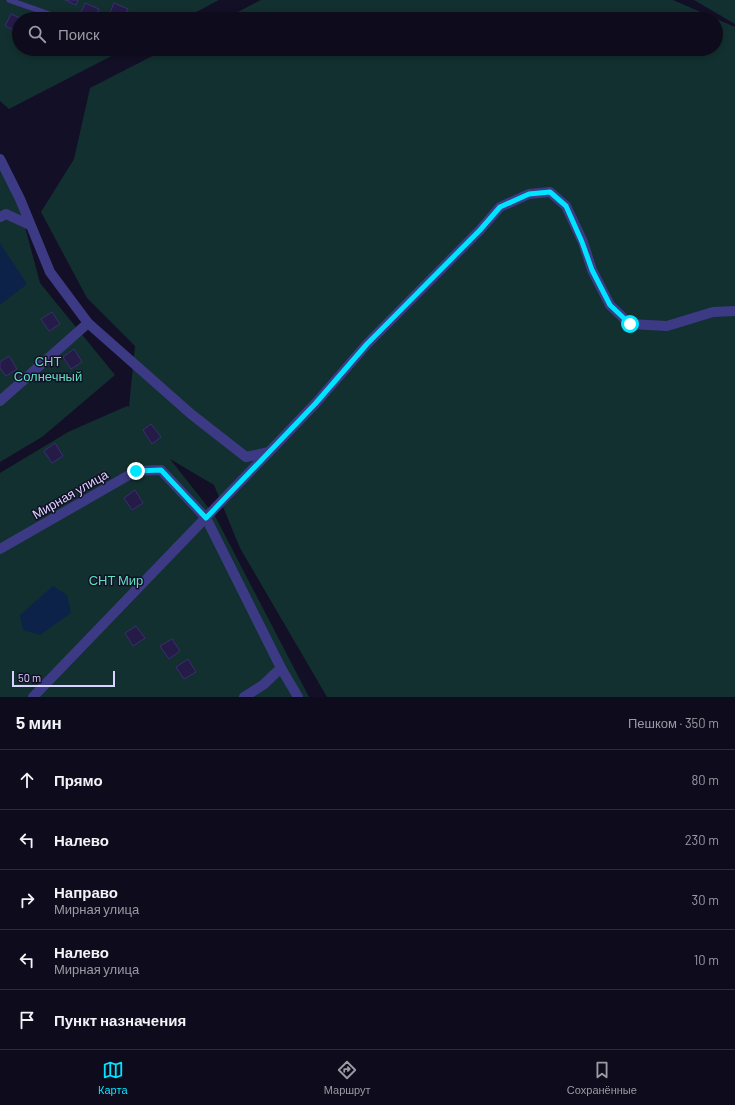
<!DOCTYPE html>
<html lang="ru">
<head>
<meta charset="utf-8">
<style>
  :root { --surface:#0e0b1c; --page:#1c1929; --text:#f1f3f6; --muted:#9b9ba3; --line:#2e2b3b; --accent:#00e5ff }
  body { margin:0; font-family:Barlow,sans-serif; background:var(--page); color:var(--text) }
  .scale { position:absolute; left:12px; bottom:10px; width:103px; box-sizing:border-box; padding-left:4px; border:2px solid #d9d4ff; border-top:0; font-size:11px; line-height:14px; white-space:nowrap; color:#d9d4ff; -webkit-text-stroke:3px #130f26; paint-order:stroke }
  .stop { position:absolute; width:12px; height:12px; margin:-9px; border:3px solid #00e5ff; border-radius:50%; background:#fff }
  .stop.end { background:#00e5ff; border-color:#fff; box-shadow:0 1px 4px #0008 }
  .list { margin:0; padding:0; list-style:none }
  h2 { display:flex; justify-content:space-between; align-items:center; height:52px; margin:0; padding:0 16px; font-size:17px }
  h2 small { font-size:13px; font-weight:400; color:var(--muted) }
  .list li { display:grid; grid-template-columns:26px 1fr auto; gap:12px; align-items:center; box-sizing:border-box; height:60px; padding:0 16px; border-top:1px solid var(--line) }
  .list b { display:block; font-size:15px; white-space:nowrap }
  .list p { margin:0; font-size:13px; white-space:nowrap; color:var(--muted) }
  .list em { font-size:13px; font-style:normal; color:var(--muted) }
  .icon { flex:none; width:22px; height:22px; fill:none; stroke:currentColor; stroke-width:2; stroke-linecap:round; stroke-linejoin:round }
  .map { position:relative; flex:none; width:735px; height:697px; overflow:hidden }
  .search { position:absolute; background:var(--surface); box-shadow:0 2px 6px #0003; left:12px; right:12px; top:12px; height:44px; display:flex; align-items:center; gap:10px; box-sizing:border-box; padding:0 14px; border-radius:22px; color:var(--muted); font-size:15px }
  .sheet { height:352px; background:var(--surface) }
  nav { display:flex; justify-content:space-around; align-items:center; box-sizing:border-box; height:56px; border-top:1px solid var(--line); background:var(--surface); font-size:11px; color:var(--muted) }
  nav a { display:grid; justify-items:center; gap:2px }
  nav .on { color:var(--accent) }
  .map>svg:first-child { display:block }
</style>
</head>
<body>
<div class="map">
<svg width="735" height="697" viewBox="0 0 735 697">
  <rect width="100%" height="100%" fill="#130f26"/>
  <g fill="#12302f">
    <polygon points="0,0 219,0 183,19 19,19 19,49 125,49 9,109 0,101"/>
    <polygon points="261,0 673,0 735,27 735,697 327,697 240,548 214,485 170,459 215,516 309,697 0,697 0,473 68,432 127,406 129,407 135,346 87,298 41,212 74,159 90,88 166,49 716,49 716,19 224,19"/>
    <polygon points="694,0 735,0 735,24"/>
    <polygon points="0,169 16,193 40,283 115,375 42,437 0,462"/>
  </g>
  <g fill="#0c2248">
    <polygon points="0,243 27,284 0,305"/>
    <polygon points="53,586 67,595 71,613 40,635 23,630 20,615"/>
  </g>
  <g fill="#241b47" stroke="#3b2d73">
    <polygon points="65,0 78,0 76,5"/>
    <polygon points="85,3 99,9 94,19 88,19 80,15"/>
    <polygon points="114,3 128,9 123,19 118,19 109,15"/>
    <polygon points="11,14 22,19 19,19 19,32 5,26"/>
    <polygon points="59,49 76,49 73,55"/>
    <polygon points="52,312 60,324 49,331 41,319"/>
    <polygon points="74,349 82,362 71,369 63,357"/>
    <polygon points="9,356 17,369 6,376 0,368 0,362"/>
    <polygon points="151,424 161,437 152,444 143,430"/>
    <polygon points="55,443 63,456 52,463 44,451"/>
    <polygon points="135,490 143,503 132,510 124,498"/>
    <polygon points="136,626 145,638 133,646 125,633"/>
    <polygon points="172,639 180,651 169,659 160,646"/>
    <polygon points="188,659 196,672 184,679 176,667"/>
  </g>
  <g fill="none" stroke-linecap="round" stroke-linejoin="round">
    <polyline stroke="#3d3a85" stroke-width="5.5" points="9,0 63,19"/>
    <g stroke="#3d3a85" stroke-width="10">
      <polyline points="0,159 20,199 50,272 88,323 191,414 246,457 269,452 315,404 367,344 480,230 500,207 529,194 550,192 566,206 583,242 592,270 610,305 630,324 667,326 713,312 735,311"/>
      <polyline points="0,217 6,214 30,225"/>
      <polyline points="0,401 88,323"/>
      <polyline points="0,549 136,471 161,470 206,518 281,668 298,697"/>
      <polyline points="33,697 269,452"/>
      <polyline points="244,697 263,685 281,668"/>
    </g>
  </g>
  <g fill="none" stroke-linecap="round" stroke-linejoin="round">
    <polyline stroke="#00e5ff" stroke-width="5" points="136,471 161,470 206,518 315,404 367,344 480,230 500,207 529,194 550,192 566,206 582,242 592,270 610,305 630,324"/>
  </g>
  <g text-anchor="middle" stroke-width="3" stroke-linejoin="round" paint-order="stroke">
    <g font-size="13" fill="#5fe0c0" stroke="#130f26">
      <text x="48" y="366">СНТ<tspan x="48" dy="15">Солнечный</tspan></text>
      <text x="116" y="585">СНТ Мир</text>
    </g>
    <g font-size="13" fill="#d9d4ff" stroke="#130f26">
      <text transform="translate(70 494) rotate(-30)" y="5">Мирная улица</text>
    </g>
  </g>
</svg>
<div class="scale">50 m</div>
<div class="stop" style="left:630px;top:324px"></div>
<div class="stop end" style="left:136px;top:471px"></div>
<div class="search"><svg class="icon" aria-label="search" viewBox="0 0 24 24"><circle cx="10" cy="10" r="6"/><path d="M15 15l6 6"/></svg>Поиск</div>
</div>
<section class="sheet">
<h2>5 мин<small>Пешком · 350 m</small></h2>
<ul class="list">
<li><svg class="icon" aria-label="ahead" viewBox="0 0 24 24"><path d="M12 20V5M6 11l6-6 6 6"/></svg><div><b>Прямо</b></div><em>80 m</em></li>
<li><svg class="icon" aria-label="left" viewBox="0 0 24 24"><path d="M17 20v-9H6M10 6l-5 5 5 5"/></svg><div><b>Налево</b></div><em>230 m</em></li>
<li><svg class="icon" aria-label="right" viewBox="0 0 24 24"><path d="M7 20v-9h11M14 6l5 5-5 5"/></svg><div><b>Направо</b><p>Мирная улица</p></div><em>30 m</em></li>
<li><svg class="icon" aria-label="left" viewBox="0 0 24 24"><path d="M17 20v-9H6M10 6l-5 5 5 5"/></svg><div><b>Налево</b><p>Мирная улица</p></div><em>10 m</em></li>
<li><svg class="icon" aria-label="arrive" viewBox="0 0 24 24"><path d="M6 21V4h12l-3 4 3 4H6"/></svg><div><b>Пункт назначения</b></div></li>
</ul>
</section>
<nav>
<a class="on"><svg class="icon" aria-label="map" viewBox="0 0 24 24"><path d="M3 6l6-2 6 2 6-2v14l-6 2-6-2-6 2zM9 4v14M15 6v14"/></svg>Карта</a>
<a><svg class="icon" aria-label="directions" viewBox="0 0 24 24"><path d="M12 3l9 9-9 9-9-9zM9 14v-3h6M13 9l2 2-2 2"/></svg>Маршрут</a>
<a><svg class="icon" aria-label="saved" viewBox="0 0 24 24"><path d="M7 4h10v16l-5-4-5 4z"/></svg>Сохранённые</a>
</nav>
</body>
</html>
